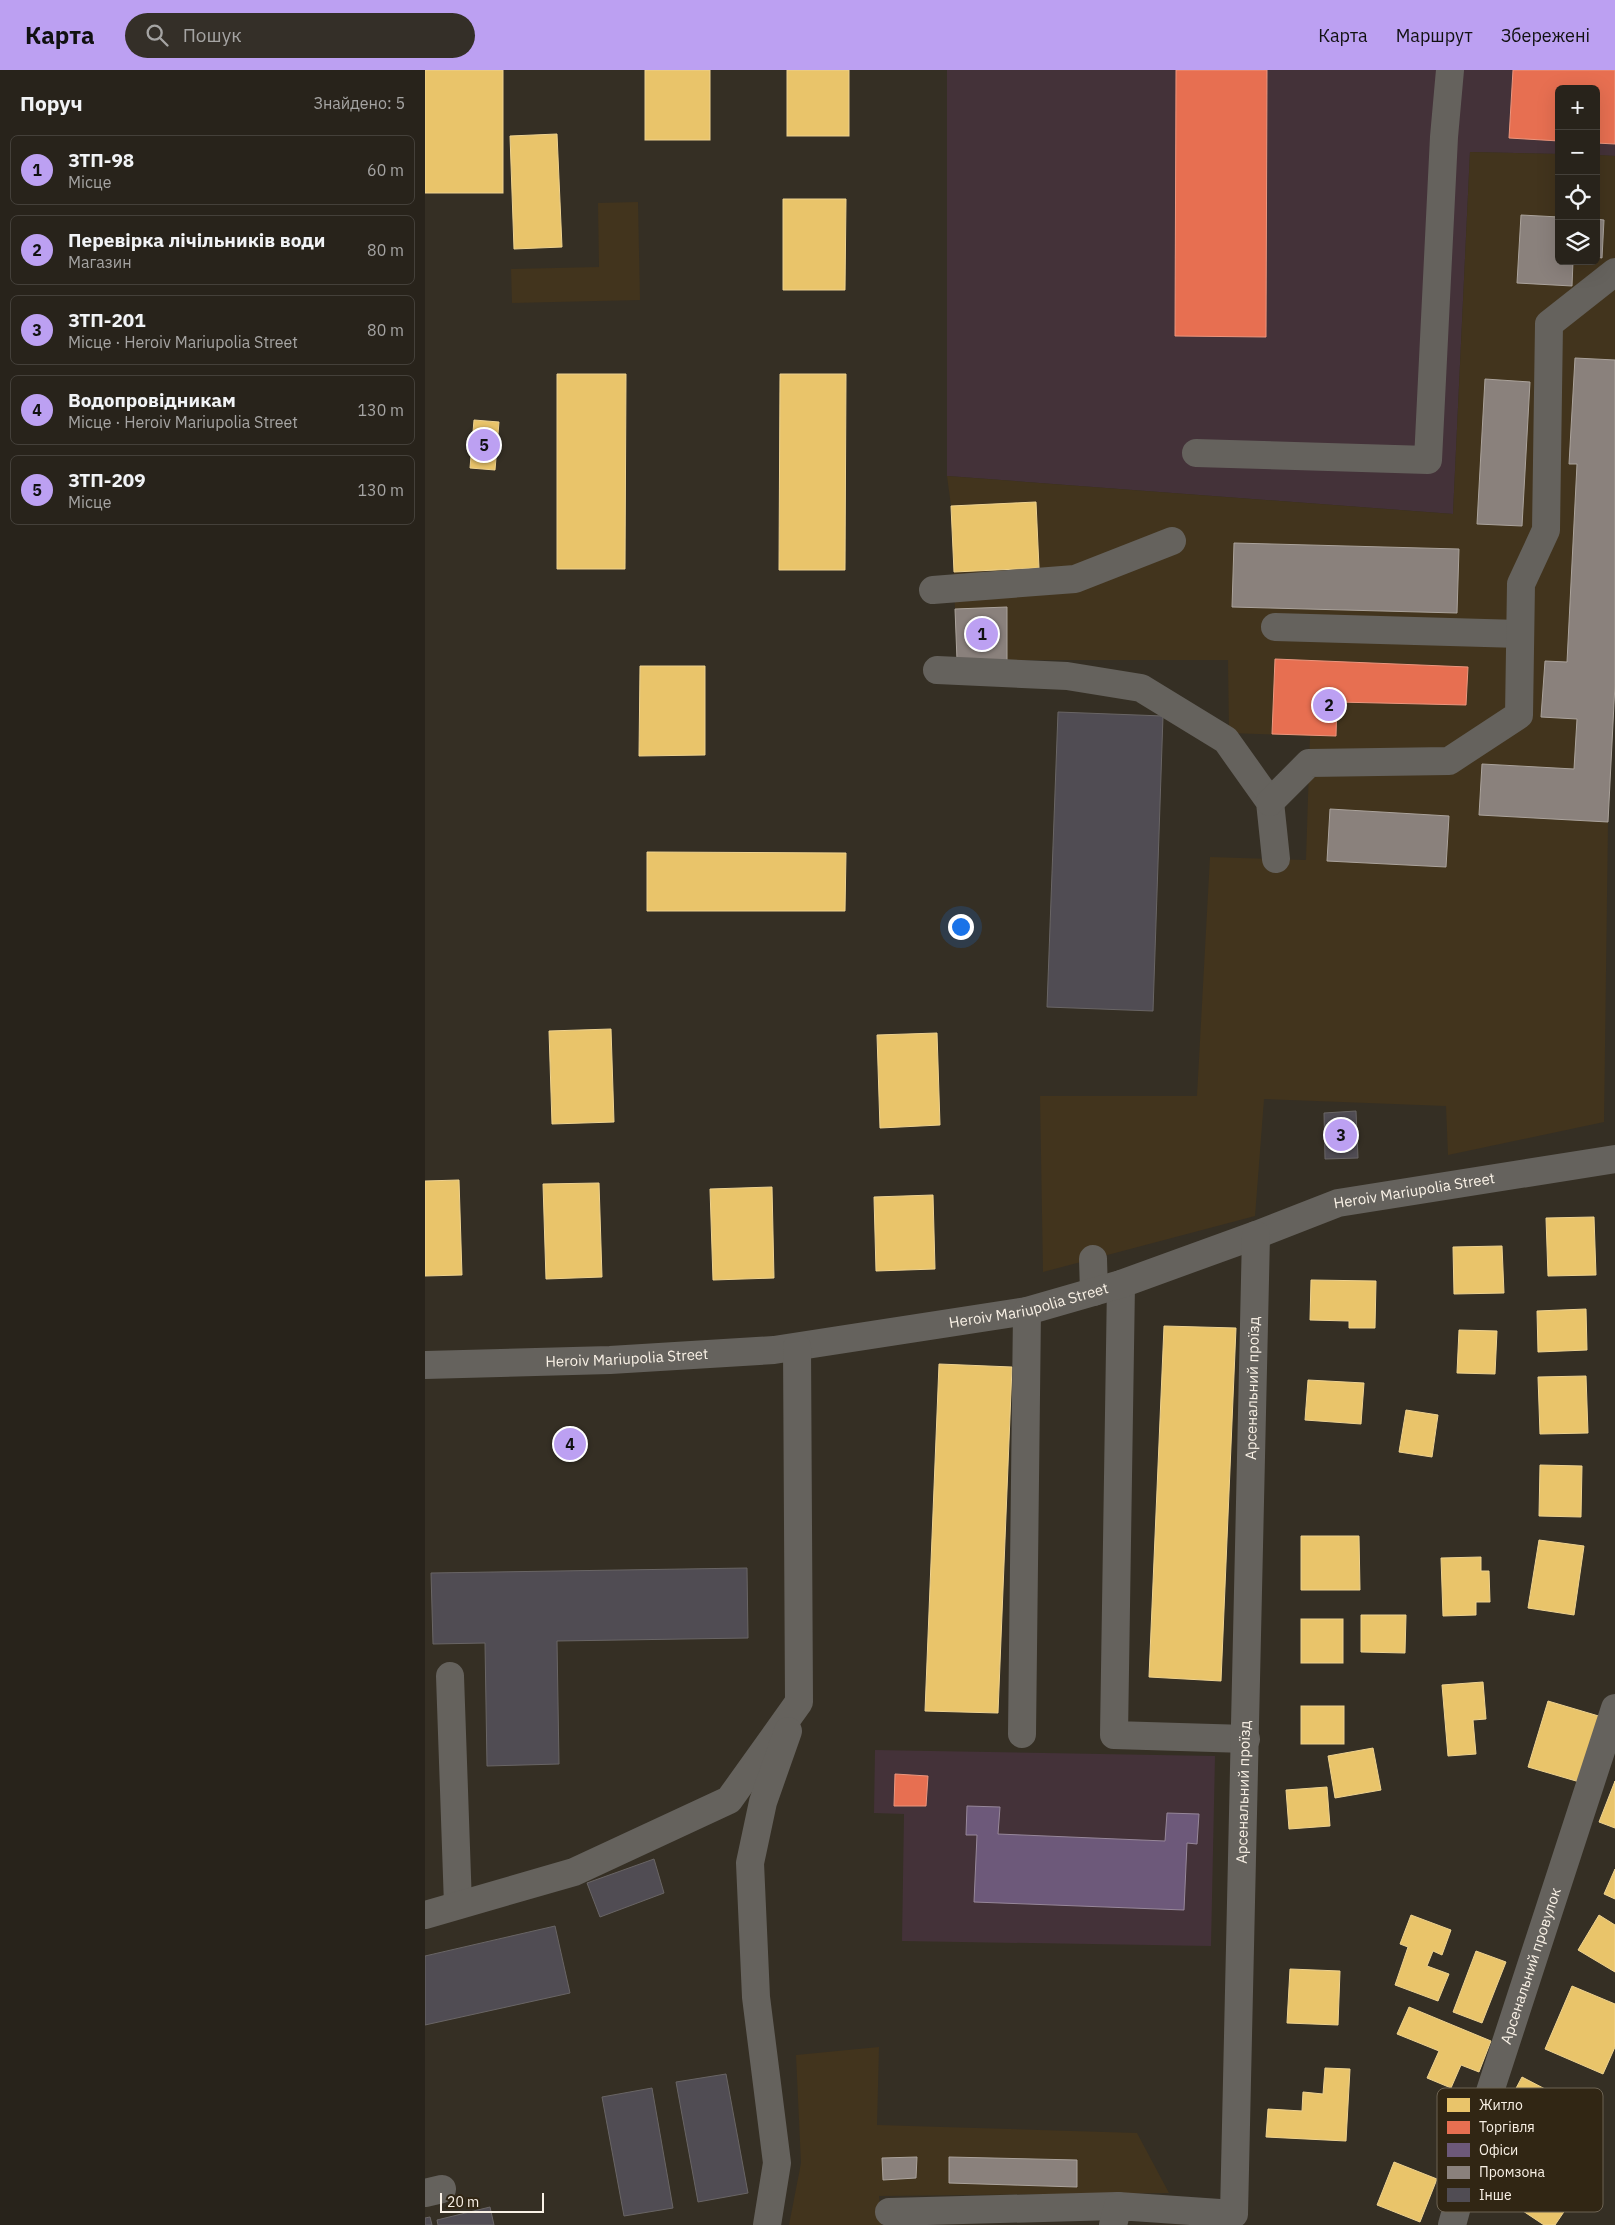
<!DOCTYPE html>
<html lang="uk">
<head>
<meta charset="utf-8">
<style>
  :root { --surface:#28231b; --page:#342f28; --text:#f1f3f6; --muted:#a5a4a3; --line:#44403a; --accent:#bca0f2 }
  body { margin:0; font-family:"IBM Plex Sans",sans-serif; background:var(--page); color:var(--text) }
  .controls { position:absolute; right:15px; top:15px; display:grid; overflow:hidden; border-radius:8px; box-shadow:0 5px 20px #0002 }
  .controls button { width:45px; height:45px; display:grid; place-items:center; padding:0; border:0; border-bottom:1px solid var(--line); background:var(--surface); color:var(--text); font:25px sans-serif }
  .scale { position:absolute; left:15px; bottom:12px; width:104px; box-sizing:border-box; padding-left:5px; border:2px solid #f9f1e6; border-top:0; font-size:14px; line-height:18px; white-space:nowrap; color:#f9f1e6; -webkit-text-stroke:4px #312614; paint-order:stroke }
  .you { position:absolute; left:535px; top:856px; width:18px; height:18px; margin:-12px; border:4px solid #fff; border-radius:50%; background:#1a73e8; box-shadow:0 0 0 8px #1a73e833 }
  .badge { display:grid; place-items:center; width:32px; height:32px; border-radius:50%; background:var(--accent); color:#111; font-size:16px; font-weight:700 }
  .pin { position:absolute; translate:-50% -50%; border:2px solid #fff; box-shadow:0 1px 5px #0006 }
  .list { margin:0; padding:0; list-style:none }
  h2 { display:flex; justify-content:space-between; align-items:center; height:65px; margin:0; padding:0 20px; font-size:21px }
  h2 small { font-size:16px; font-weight:400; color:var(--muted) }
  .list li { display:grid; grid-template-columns:32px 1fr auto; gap:15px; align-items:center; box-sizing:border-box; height:70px; margin:0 10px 10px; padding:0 10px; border:1px solid var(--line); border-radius:8px }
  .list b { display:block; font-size:19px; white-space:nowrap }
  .list p { margin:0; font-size:16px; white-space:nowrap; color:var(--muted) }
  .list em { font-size:16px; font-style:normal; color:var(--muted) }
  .icon { flex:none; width:28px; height:28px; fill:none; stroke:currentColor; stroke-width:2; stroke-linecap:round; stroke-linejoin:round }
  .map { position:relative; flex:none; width:1190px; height:2155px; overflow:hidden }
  header { display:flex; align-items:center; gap:30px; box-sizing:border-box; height:70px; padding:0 25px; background:var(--accent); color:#111 }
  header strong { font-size:24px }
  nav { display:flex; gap:28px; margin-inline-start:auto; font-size:18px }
  .search { width:350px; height:45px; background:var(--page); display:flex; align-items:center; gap:12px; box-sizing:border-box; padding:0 18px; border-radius:28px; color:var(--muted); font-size:19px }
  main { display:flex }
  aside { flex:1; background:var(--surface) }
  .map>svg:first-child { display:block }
</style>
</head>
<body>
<header>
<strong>Карта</strong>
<div class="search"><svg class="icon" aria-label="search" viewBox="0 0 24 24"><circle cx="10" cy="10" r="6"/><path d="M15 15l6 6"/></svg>Пошук</div>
<nav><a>Карта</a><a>Маршрут</a><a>Збережені</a></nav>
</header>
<main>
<aside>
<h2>Поруч<small>Знайдено: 5</small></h2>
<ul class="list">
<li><span class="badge">1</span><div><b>ЗТП-98</b><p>Місце</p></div><em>60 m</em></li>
<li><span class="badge">2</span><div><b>Перевірка лічільників води</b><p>Магазин</p></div><em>80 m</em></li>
<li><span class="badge">3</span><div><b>ЗТП-201</b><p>Місце · Heroiv Mariupolia Street</p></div><em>80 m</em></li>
<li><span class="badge">4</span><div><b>Водопровідникам</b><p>Місце · Heroiv Mariupolia Street</p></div><em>130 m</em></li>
<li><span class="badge">5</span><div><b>ЗТП-209</b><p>Місце</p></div><em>130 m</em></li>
</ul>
</aside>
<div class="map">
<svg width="1190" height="2155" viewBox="0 0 1190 2155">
  <rect width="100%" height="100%" fill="#352f24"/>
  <g fill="#443239">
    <polygon points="522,0 1190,0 1190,86 1171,85 1171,19 1134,19 1134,84 1045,82 1028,444 522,406"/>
    <polygon points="450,1680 790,1686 786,1876 477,1871 479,1744 449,1743"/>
  </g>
  <g fill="#42341d">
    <polygon points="1045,82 1134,84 1134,191 1171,191 1171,85 1190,86 1190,616 1183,752 1179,1052 1023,1085 1021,1036 839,1029 830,1146 618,1202 615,1026 772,1026 785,787 881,790 885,666 804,663 803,590 532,590 526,436 522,406 1028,444"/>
    <polygon points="213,132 215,230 87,233 86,199 174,197 173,133"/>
    <polygon points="454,1977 452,2055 712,2063 744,2123 454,2126 457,2155 364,2155 376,2093 371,1985"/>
  </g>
  <g fill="#e9c46a" stroke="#eed28f">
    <rect x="0" y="0" width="78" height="123"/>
    <rect x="220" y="0" width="65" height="70"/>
    <rect x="362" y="0" width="62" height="66"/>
    <polygon points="132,64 137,177 89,179 85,66"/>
    <polygon points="358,129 421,129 420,220 358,220"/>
    <polygon points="132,304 201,304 200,499 132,499"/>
    <polygon points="355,304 421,304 420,500 354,500"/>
    <polygon points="49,350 74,352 70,400 45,398"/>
    <polygon points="611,432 614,498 529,502 526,436"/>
    <polygon points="215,596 280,596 280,685 214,686"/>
    <polygon points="222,782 421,783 420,841 222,841"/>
    <polygon points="186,959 189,1052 127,1054 124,961"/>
    <polygon points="512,963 515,1055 455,1058 452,965"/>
    <polygon points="34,1110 37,1205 0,1206 0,1111"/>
    <polygon points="174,1113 177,1207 121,1209 118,1114"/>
    <polygon points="347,1117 349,1208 288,1210 285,1119"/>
    <polygon points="508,1125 510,1199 451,1201 449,1127"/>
    <polygon points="1169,1147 1171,1205 1123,1206 1121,1148"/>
    <polygon points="1077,1176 1079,1223 1029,1224 1028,1177"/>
    <polygon points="886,1210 951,1211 950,1258 924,1258 924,1251 885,1250"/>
    <polygon points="1161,1239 1162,1280 1113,1282 1112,1241"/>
    <polygon points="739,1256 811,1258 796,1611 724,1607"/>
    <polygon points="1034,1260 1072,1261 1070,1304 1032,1303"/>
    <polygon points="514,1294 587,1297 573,1643 500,1641"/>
    <polygon points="1161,1306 1163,1363 1115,1364 1113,1307"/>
    <polygon points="883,1310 939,1313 936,1354 880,1350"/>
    <polygon points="981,1340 1013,1345 1007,1387 974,1382"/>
    <polygon points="1115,1395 1157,1396 1156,1447 1114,1446"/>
    <polygon points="876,1466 934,1466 935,1520 876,1520"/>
    <polygon points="1114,1470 1159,1476 1149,1545 1103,1538"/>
    <polygon points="1056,1487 1056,1501 1064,1501 1065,1532 1051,1532 1051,1545 1018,1546 1016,1488"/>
    <polygon points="936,1545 981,1545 980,1583 936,1582"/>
    <rect x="876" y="1549" width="42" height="44"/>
    <polygon points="1058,1612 1061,1649 1048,1650 1051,1684 1023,1686 1017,1615"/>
    <polygon points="1123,1631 1177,1647 1158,1713 1103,1697"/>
    <rect x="876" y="1636" width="43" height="38"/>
    <polygon points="948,1678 956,1720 910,1728 903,1686"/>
    <polygon points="1190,1711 1190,1758 1174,1752"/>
    <polygon points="902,1717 905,1756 864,1759 861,1720"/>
    <polygon points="1190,1799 1190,1829 1179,1824"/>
    <polygon points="986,1845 1026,1860 1017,1885 1008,1881 1002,1896 1024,1904 1013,1931 970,1915 983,1877 975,1874"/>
    <polygon points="1174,1845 1190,1855 1190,1902 1153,1880"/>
    <polygon points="1051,1881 1081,1892 1057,1953 1028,1942"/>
    <polygon points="865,1899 915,1901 913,1955 862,1953"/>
    <polygon points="1147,1916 1190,1934 1190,1977 1178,2004 1120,1979"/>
    <polygon points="984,1937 1066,1971 1054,2002 1036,1995 1026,2018 1002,2008 1014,1981 972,1964"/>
    <polygon points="900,1998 925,1999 921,2071 841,2067 843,2039 877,2041 878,2022 898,2024"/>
    <polygon points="1097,2007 1147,2033 1130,2065 1080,2039"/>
    <polygon points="1096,2087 1151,2124 1130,2155 1119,2155 1071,2123"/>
    <polygon points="969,2092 1012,2109 995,2152 952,2135"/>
  </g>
  <g fill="#e76f51" stroke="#ec967e">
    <polygon points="751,0 842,0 841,267 750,266"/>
    <polygon points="1088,0 1190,0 1190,74 1171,73 1171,19 1134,19 1134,71 1084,68"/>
    <polygon points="850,589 1043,597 1041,635 912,632 911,666 847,664"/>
    <polygon points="470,1704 503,1706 501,1736 469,1736"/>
  </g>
  <polygon fill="#6d597a" stroke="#97879a" points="542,1736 575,1737 573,1764 740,1771 742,1743 774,1744 772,1774 762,1773 759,1840 549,1832 552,1765 541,1765"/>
  <g fill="#8a817c" stroke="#aba39c">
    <polygon points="1096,145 1134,147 1134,191 1148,191 1147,216 1092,213"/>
    <polygon points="1171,149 1179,150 1177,188 1171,187"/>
    <polygon points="1150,288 1190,290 1190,614 1183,752 1054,745 1057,694 1149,699 1152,649 1116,647 1120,591 1142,592 1152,394 1144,394"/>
    <polygon points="1060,309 1105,312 1097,456 1052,454"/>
    <polygon points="809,473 1034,479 1032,543 807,537"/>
    <polygon points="582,537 582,591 532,590 530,539"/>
    <polygon points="905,739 1024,746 1021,797 902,791"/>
    <polygon points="492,2087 491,2108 458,2110 457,2088"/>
    <polygon points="524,2087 652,2090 652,2117 524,2113"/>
  </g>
  <g fill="#504c53" stroke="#696565">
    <polygon points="633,642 738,646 728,941 622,937"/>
    <polygon points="931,1041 933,1088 900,1089 899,1043"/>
    <polygon points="322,1498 323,1568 132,1571 134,1694 62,1696 60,1573 8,1574 6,1503"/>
    <polygon points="229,1789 239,1823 175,1847 162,1813"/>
    <polygon points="130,1856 145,1923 0,1955 0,1886"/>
    <polygon points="301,2004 323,2123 273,2132 251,2012"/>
    <polygon points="227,2018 248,2138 199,2146 177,2027"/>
    <polygon points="65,2137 69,2155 13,2155 12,2150"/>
    <polygon points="5,2147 7,2155 0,2155 0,2148"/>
  </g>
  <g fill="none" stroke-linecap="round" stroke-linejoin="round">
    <g stroke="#65625d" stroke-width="28">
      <polyline points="771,383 1003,390 1019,67 1025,0"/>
      <polyline points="508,520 650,509 747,471"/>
      <polyline points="850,557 1095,564"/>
      <polyline points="512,600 642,606 716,618 801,670 845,732 851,789"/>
      <polyline points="845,732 884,693 1024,691 1094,645 1096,514 1121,460 1124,254 1190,202"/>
      <polyline points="668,1189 669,1222"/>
      <polyline points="696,1214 689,1665 821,1669"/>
      <path id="s1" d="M0,1295l185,-5 164,-10 253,-39 94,-27 135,-49 82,-32 277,-44"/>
      <polyline points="25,1606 33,1835"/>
      <polyline points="597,1664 602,1241"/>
      <polyline points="0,1845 149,1802 304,1730 374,1632 372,1277"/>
      <polyline points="0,2123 17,2119"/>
      <polyline points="464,2142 693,2136"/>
      <polyline points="342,2155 352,2093 331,1927 325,1793 338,1732 363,1661"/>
      <path id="s2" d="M688,2155l5,-19 116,8 22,-979"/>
      <path id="s3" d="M1027,2155l29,-106 134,-411"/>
    </g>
  </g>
  <g text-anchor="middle" stroke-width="5" stroke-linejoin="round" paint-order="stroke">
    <g font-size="15" fill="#f9f1e6" stroke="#312614">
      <text dy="5" stroke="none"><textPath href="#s1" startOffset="1012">Heroiv Mariupolia Street</textPath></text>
      <text dy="5" stroke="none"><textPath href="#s1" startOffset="608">Heroiv Mariupolia Street</textPath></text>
      <text dy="5" stroke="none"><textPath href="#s1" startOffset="202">Heroiv Mariupolia Street</textPath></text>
      <text dy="5" stroke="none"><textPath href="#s2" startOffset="962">Арсенальний проїзд</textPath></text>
      <text dy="5" stroke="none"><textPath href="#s2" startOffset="558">Арсенальний проїзд</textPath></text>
      <text dy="5" stroke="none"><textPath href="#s3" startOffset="271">Арсенальний провулок</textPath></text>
    </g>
  </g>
  <rect x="1012" y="2018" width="166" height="124" rx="8" fill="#312614" stroke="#6d6353" stroke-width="1"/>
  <rect x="1022" y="2028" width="23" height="14" fill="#e9c46a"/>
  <rect x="1022" y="2051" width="23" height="13" fill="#e76f51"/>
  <rect x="1022" y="2073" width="23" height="14" fill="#6d597a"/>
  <rect x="1022" y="2096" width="23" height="13" fill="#8a817c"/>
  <rect x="1022" y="2118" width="23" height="14" fill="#504c53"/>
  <g font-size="14" fill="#f9f1e6">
    <text x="1054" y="2040">Житло</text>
    <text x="1054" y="2062">Торгівля</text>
    <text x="1054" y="2085">Офіси</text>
    <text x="1054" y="2107">Промзона</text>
    <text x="1054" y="2130">Інше</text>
  </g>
</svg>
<div class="controls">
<button>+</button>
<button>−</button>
<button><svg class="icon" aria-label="locate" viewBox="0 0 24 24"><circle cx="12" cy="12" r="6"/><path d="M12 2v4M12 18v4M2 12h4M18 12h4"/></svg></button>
<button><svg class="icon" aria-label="layers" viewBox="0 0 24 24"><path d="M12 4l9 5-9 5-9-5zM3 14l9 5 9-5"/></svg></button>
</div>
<div class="scale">20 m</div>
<div class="you"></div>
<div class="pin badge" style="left:557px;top:564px">1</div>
<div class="pin badge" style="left:904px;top:635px">2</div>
<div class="pin badge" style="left:916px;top:1065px">3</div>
<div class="pin badge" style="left:145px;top:1374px">4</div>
<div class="pin badge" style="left:59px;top:375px">5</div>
</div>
</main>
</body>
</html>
